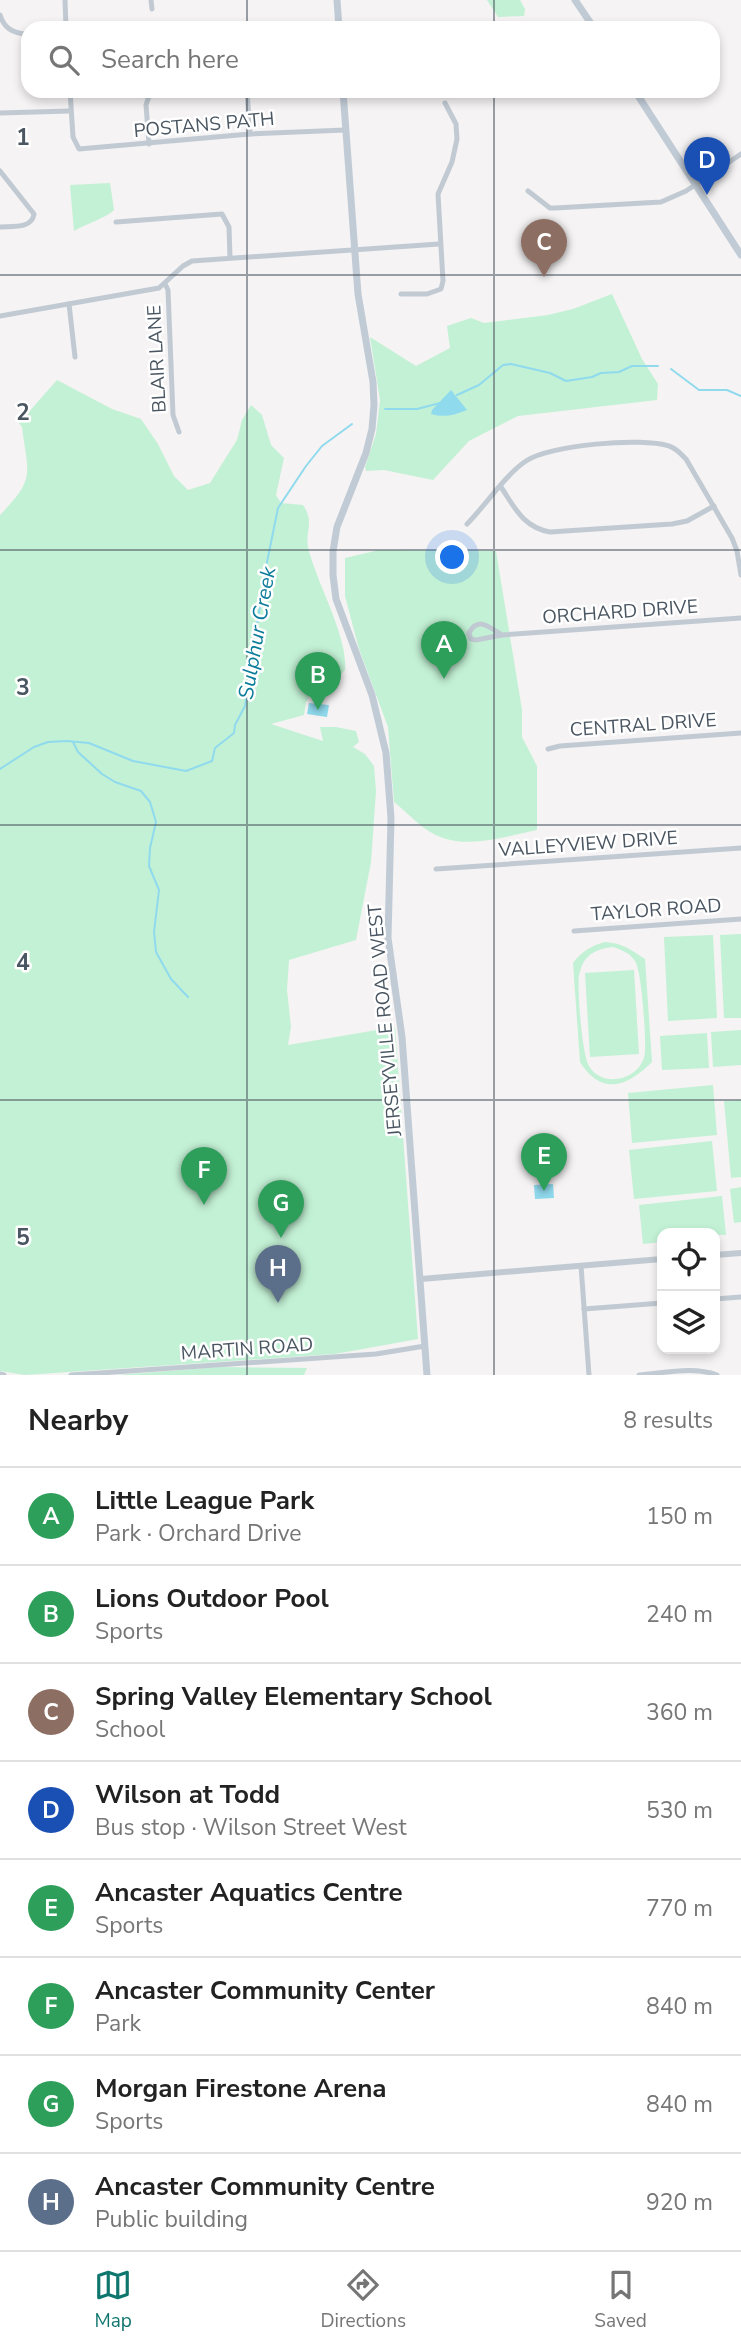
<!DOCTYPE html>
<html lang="en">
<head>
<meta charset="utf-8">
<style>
  :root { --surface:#fff; --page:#f6f6f6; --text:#222; --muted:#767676; --line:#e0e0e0; --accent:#0f766e }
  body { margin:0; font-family:"Nunito Sans",sans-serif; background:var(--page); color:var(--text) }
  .controls { position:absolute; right:21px; bottom:21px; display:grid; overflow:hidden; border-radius:14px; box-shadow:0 4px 10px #0003 }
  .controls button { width:63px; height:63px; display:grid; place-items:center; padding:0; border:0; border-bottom:2px solid var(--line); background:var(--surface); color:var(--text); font:35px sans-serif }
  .you { position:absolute; left:453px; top:558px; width:24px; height:24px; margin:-18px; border:5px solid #fff; border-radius:50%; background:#1a73e8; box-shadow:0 0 0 10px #1a73e833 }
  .badge { display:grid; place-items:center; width:46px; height:46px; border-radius:50%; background:var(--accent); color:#fff; font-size:23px; font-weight:700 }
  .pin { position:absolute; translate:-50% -58px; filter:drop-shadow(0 2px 4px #0008) }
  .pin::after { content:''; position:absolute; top:37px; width:24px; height:21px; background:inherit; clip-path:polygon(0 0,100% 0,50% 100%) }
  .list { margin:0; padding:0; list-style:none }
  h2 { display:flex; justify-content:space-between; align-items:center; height:91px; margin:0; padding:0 28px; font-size:30px }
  h2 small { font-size:23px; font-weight:400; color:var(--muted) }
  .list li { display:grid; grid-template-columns:46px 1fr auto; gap:21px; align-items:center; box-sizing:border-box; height:98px; padding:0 28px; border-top:2px solid var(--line) }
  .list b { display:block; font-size:26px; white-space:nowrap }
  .list p { margin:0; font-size:23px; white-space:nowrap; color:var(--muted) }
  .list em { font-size:23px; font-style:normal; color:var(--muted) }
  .icon { flex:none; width:38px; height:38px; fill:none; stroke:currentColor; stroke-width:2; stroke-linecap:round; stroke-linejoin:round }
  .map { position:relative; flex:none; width:741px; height:1375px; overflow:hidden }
  .search { position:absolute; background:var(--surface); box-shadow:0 4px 10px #0003; left:21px; right:21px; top:21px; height:77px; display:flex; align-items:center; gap:18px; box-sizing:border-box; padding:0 24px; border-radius:21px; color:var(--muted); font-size:26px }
  .sheet { height:875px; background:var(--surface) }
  nav { display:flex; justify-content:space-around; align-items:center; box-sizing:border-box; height:98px; border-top:2px solid var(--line); background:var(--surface); font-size:19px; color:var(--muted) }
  nav a { display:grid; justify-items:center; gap:4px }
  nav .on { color:var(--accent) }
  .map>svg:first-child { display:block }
</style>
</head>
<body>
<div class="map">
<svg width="741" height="1375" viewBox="0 0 741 1375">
  <rect width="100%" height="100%" fill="#f5f3f3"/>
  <g fill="#c3f1d5" fill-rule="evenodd">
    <polygon points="487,0 520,0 525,9 524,16 498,17"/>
    <path d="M110,183l4,27c-8,8 -29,14 -40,21l-4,-46z"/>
    <polygon points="612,294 642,359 658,384 657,400 518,416 469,441 433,480 384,470 366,471 365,467 376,434 380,400 370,337 416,366 450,348 447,326 471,318 484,323 548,315 573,309"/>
    <path d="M57,380l55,29 29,10 17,25 16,32 14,14 22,-7 27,-43 5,-20 9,-15 11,10 9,30 13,13 -8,37 5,8 22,2c12,18 2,25 5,42 8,35 40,89 37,123 -6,7 -14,10 -20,18h-8l-11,14 -2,13 -33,9 52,17 -3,-14h16l20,4 3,11 -6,5 12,7 9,12 2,25 -5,71 -15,78 -67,20 -2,30 4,37 -3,18 107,-18 23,312 -83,15 -310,21 -25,-4v-856c36,-37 28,-40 22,-88l-3,-4z"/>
    <path d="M379,550l117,1 26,159v27l15,29v64c-30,6 -64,18 -94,8 -19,-6 -34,-24 -49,-36l-6,-75 -29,-78 -14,-53v-38z"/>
    <polygon points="741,934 741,1018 724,1018 720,935"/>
    <polygon points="713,935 717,1018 668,1021 664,937"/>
    <path d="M605,942c18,1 26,8 40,17l7,103c-24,24 -50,35 -72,0l-7,-99c9,-12 18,-17 32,-21zM613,947c9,3 17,6 22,14 7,10 11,77 10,91 -2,27 -42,38 -56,14 -7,-12 -12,-77 -10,-91 1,-4 3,-11 6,-15 7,-9 17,-12 28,-13z"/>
    <polygon points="634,970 639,1054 590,1057 585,973"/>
    <polygon points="741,1030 741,1065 713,1067 711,1032"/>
    <polygon points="707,1033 709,1068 662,1070 660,1036"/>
    <polygon points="713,1085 717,1135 632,1143 628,1093"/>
    <polygon points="741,1100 741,1177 731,1178 724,1101"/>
    <polygon points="712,1141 717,1191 634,1199 629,1150"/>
    <polygon points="741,1187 741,1222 734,1223 730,1189"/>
    <polygon points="722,1196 726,1235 662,1233 662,1242 643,1244 639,1205"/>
    <polygon points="219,1367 307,1368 304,1375 116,1375"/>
  </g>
  <g fill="#90daee">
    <path d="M451,390l16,20c-12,5 -23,8 -36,4l1,-4z"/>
    <polygon points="309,703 329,705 327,717 307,714"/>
    <polygon points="553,1184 554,1198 535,1199 534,1185"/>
  </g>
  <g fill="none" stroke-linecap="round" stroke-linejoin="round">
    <g stroke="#90daee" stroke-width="2">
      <polyline points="671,369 699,390 727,390 741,396"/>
      <polyline points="457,395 479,385 503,365 511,364 550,373 566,381 592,377 601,373 619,372 632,366 658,366"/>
      <polyline points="385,409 417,409 440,403"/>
      <polyline points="73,742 78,752 102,774 115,782 141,791 150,802 156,822 150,848 149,866 159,890 154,932 156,952 171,979 188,997"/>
      <polyline points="0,769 34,747 48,742 67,741 89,743 133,761 186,771 212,761 215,748 234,733 235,725 245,706 265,572 278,508 306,466 322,446 352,424"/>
    </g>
    <g stroke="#c1cad2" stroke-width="5">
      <polyline points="65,0 66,28"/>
      <polyline points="151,0 152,9"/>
      <path d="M0,15c4,14 14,19 28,19"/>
      <polyline points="70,91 73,137 79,149 250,134 345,130"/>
      <polyline points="247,91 250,134"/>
      <polyline points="0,113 70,111"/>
      <polyline points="149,144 146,105 149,96 180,92"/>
      <path d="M0,171l34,43c-2,15 -22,12 -34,13"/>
      <polyline points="528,191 550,208 555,208 661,202 686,191 741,154"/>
      <polyline points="116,222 222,214 229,227 230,258"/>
      <polyline points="165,284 168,290 173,415 179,432"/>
      <polyline points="401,294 427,294 441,289 443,281 438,194 452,162 457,139 456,124 445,103"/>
      <polyline points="69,304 75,357"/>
      <polyline points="0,316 159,288 183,266 192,261 439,244"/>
      <path d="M501,487c14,21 22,40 49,45l122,-8 15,-3 27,-15"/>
      <path d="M467,524c18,-18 39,-50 59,-63 23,-16 116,-24 143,-15 7,2 11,7 17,13l46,79 5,13 4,24"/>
      <path d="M502,635c-13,-8 -24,-19 -33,-2l2,6 5,1 26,-5 239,-17"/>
      <polyline points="548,749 560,746 741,733"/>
      <polyline points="436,869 741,848"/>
      <polyline points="574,931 741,919"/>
      <polyline points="581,1266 589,1375"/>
      <polyline points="715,1299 741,1297"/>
      <polyline points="584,1309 662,1303"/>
      <polyline points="0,1374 4,1375"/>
      <polyline points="71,1375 376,1354 425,1346"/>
      <path d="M639,1375c26,-2 54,-9 78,0"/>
    </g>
    <g stroke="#c1cad2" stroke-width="6">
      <polyline points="715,1255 741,1253"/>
      <polyline points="421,1279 662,1259"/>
    </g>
    <g stroke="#c1cbd6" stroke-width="7">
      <polyline points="337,0 339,28"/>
      <polyline points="575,0 594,28"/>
      <polyline points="343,91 358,294 373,382 374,405 372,429 366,453 337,527 333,551 333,575 336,599 372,695 386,753 391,818 388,938 402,1037 427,1375"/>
      <polyline points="635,91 741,255"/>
    </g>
  </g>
  <path fill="none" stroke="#4a5661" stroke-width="2" stroke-opacity="0.55" d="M247,0v28M494,0v28M247,91v1284M494,91v1284M0,275h741M0,550h741M0,825h741M0,1100h741"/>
  <g text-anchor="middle" stroke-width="5" stroke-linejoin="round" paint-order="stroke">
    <g font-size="19" fill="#4a5661" stroke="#fff">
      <text transform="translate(204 124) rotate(-5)" y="7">POSTANS PATH</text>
      <text transform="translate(156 359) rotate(-93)" y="7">BLAIR LANE</text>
      <text transform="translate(620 611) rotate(-4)" y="7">ORCHARD DRIVE</text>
      <text transform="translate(643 724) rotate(-4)" y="7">CENTRAL DRIVE</text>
      <text transform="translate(588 843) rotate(-4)" y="7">VALLEYVIEW DRIVE</text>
      <text transform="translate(656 909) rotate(-4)" y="7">TAYLOR ROAD</text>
      <text transform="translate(384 1020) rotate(-95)" y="7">JERSEYVILLE ROAD WEST</text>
      <text transform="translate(247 1348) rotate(-4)" y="7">MARTIN ROAD</text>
    </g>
    <g font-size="21" font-style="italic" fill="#0c7c9b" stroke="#fff">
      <text transform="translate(257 633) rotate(-80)" y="7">Sulphur Creek</text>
    </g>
  </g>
  <g font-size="23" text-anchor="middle" font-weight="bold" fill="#4a5661" stroke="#fff" stroke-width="5" stroke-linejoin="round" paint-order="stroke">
    <text x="23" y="145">1</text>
    <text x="23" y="420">2</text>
    <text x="23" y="695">3</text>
    <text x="23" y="970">4</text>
    <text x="23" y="1245">5</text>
  </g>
</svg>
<div class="controls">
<button><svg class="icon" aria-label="locate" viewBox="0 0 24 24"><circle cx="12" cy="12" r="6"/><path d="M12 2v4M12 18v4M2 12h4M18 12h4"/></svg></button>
<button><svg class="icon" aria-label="layers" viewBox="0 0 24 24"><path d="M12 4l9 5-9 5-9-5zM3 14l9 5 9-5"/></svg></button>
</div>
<div class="you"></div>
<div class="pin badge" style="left:444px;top:679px;background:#2e9e5b">A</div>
<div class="pin badge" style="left:318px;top:710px;background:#2e9e5b">B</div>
<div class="pin badge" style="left:544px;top:277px;background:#8d6e63">C</div>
<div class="pin badge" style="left:707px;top:195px;background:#1a4fb4">D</div>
<div class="pin badge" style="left:544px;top:1191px;background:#2e9e5b">E</div>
<div class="pin badge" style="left:204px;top:1205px;background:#2e9e5b">F</div>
<div class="pin badge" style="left:281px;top:1238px;background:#2e9e5b">G</div>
<div class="pin badge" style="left:278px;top:1303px;background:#5c6f8a">H</div>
<div class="search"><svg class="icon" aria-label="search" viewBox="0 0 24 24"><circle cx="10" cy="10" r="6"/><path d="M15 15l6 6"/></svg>Search here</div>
</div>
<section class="sheet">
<h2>Nearby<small>8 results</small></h2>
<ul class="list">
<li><span class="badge" style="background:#2e9e5b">A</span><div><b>Little League Park</b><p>Park · Orchard Drive</p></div><em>150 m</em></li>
<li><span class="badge" style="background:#2e9e5b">B</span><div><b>Lions Outdoor Pool</b><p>Sports</p></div><em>240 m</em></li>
<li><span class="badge" style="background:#8d6e63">C</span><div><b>Spring Valley Elementary School</b><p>School</p></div><em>360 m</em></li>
<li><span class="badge" style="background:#1a4fb4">D</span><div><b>Wilson at Todd</b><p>Bus stop · Wilson Street West</p></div><em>530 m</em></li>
<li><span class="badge" style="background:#2e9e5b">E</span><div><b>Ancaster Aquatics Centre</b><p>Sports</p></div><em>770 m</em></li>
<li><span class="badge" style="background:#2e9e5b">F</span><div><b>Ancaster Community Center</b><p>Park</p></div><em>840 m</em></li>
<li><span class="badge" style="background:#2e9e5b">G</span><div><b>Morgan Firestone Arena</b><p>Sports</p></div><em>840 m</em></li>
<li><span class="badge" style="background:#5c6f8a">H</span><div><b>Ancaster Community Centre</b><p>Public building</p></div><em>920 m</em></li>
</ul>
</section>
<nav>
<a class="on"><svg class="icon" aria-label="map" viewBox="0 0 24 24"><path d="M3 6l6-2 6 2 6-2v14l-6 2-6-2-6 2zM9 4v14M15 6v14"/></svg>Map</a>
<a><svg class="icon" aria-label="directions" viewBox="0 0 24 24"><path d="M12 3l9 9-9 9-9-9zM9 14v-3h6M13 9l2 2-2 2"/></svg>Directions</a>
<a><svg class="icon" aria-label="saved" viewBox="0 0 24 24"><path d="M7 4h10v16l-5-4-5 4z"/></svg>Saved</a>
</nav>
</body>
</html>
